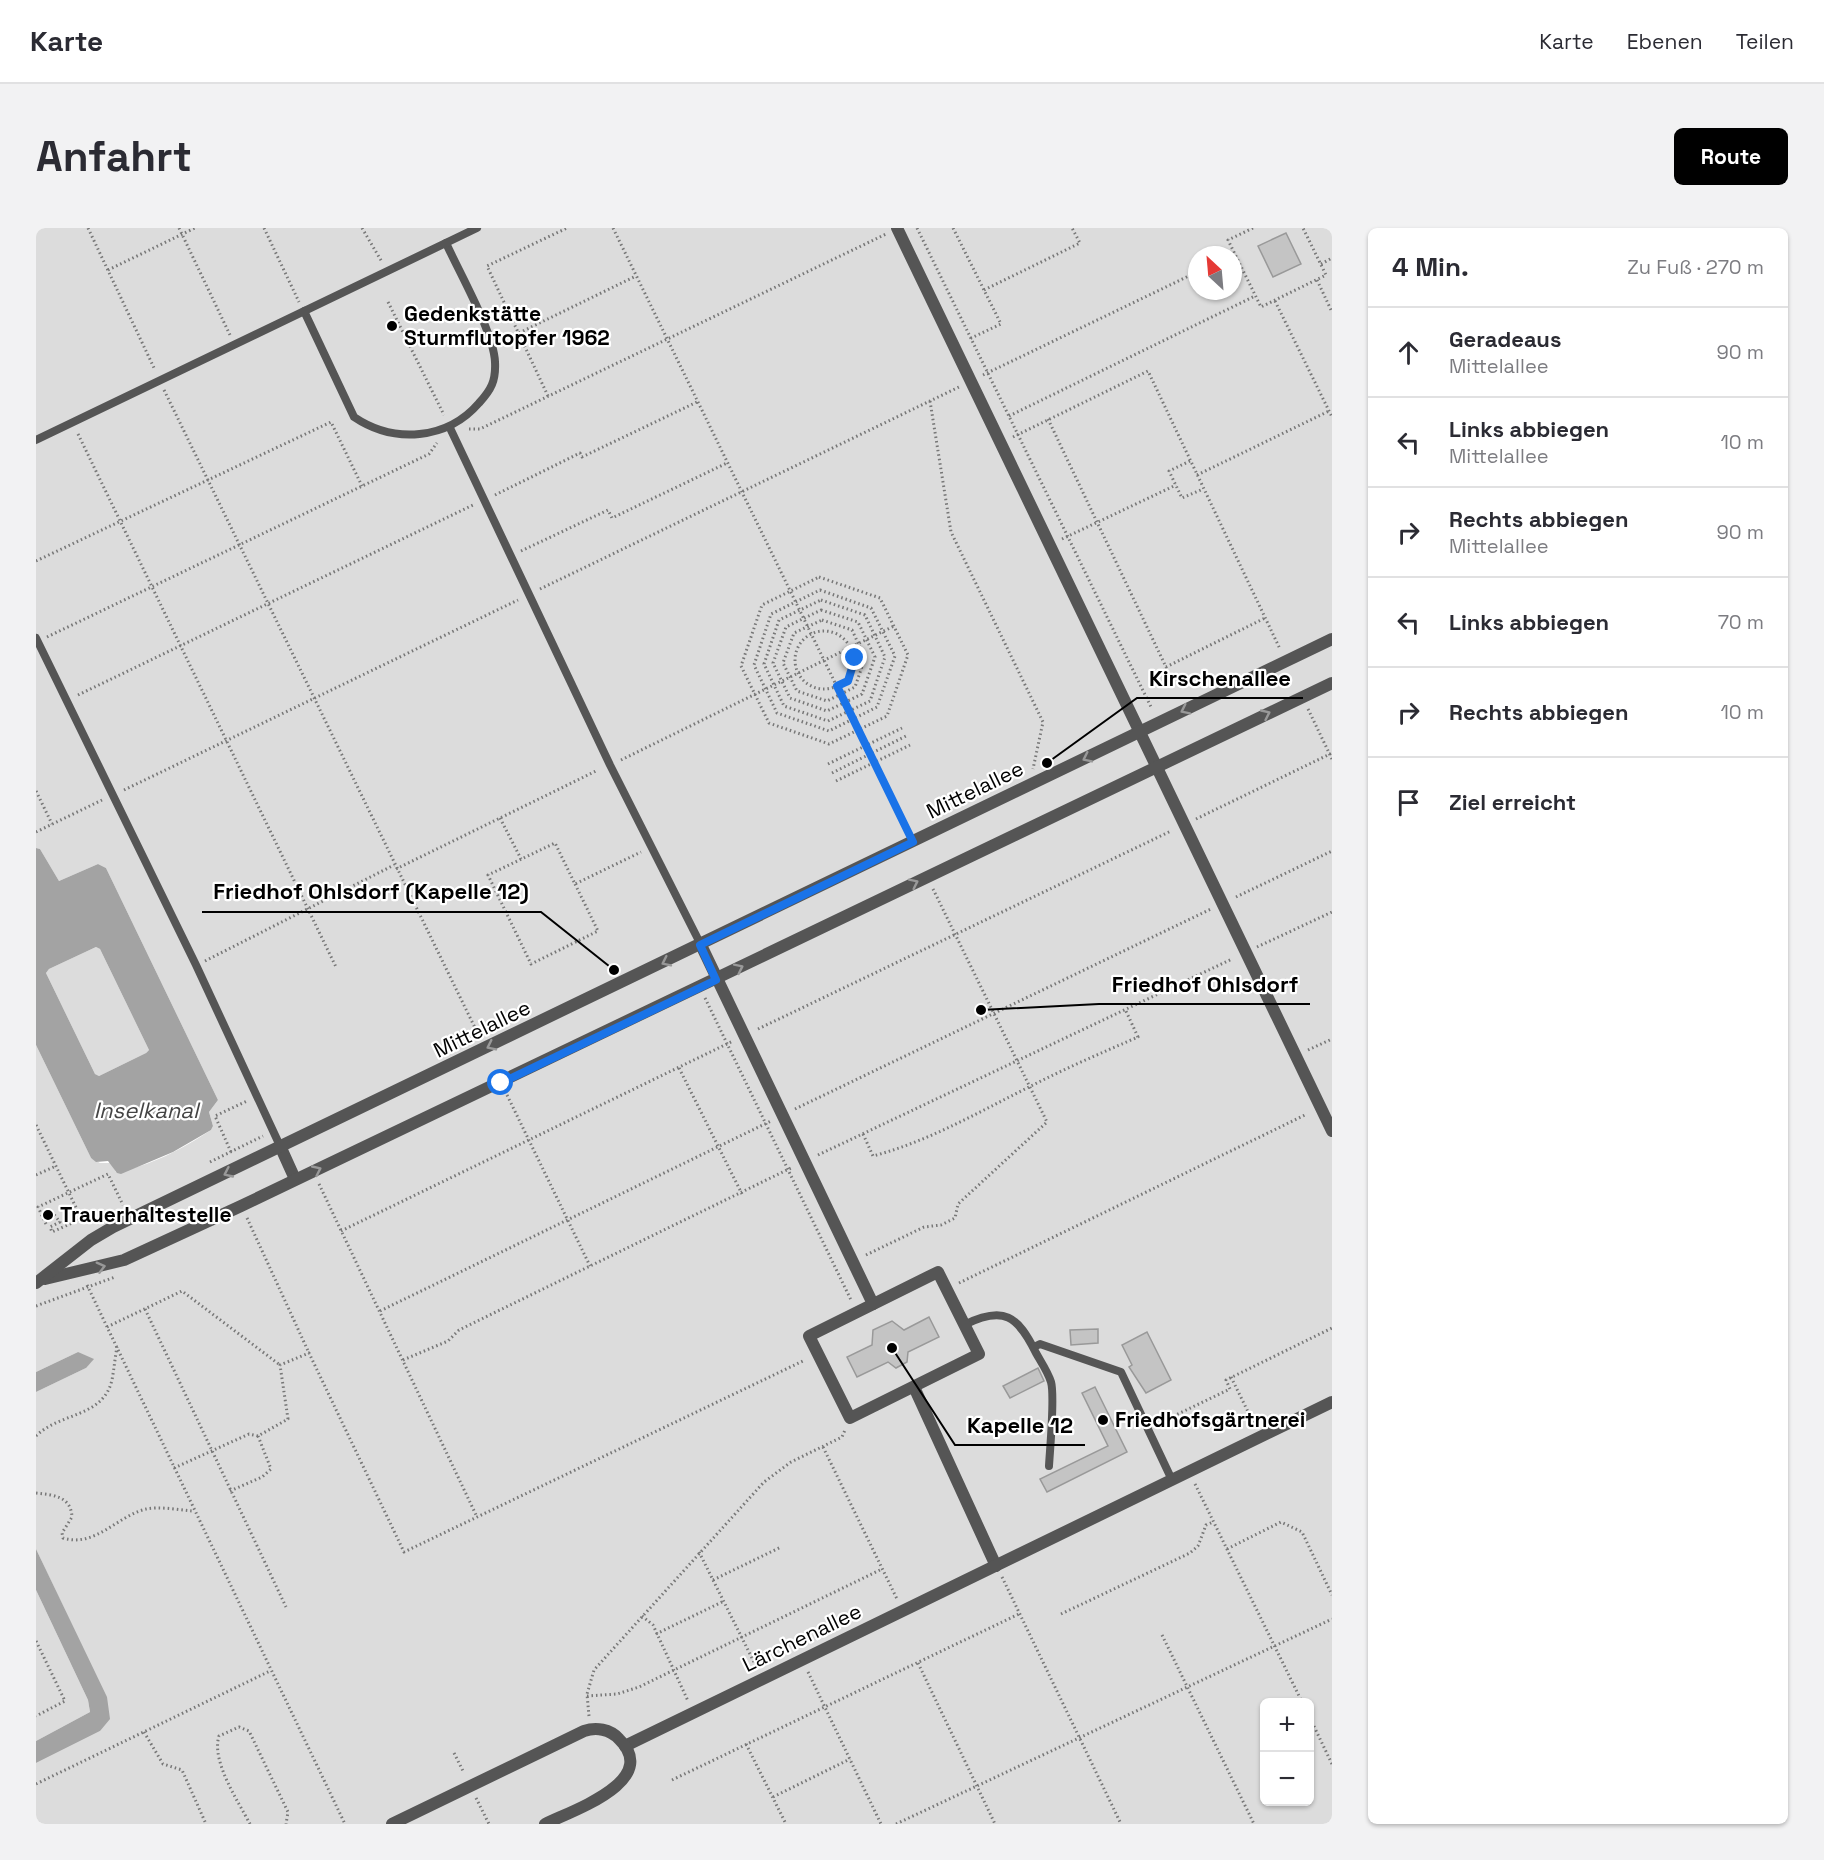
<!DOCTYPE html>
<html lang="de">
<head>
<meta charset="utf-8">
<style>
  :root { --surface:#fff; --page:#f2f2f3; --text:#2b2b33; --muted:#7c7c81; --line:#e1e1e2; --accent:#000 }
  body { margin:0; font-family:"Space Grotesk",sans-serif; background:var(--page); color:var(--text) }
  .controls { position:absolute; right:18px; bottom:18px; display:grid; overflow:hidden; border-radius:9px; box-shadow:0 2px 4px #0004 }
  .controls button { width:54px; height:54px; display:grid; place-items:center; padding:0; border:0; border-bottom:2px solid var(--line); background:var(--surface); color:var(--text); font:30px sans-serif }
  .compass { position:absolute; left:1152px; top:18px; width:54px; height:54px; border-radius:50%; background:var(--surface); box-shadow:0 2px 4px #0004; rotate:334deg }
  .stop { position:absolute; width:18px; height:18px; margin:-14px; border:4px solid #1a73e8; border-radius:50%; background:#fff }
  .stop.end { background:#1a73e8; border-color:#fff; box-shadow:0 2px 6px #0008 }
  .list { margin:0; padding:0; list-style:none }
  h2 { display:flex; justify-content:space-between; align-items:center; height:78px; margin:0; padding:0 24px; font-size:26px }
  h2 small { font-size:20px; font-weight:400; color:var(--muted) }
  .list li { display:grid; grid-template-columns:39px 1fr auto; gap:18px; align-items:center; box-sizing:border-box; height:90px; padding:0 24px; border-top:2px solid var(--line) }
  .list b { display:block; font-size:22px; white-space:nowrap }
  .list p { margin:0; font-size:20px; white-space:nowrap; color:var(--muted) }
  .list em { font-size:20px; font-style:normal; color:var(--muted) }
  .icon { flex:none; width:33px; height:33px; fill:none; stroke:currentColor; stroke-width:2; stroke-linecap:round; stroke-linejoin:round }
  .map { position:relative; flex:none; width:1296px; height:1596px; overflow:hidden; border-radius:9px }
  header { display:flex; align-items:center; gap:36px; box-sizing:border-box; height:84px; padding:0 30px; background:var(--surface); border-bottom:2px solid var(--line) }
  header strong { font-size:28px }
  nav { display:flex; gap:33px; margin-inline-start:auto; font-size:21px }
  .intro { display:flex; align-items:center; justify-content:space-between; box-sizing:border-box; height:144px; padding:0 36px }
  h1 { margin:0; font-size:42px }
  .button { padding:15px 27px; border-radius:9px; background:var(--accent); color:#fff; font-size:21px; font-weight:700 }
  main { display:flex; gap:36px; padding:0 36px }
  aside { flex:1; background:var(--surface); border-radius:9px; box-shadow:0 2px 4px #0004 }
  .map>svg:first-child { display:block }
</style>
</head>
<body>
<header>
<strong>Karte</strong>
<nav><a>Karte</a><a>Ebenen</a><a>Teilen</a></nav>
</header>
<div class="intro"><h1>Anfahrt</h1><a class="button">Route</a></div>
<main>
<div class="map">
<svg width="1296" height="1596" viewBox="0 0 1296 1596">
  <rect width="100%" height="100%" fill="#fff"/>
  <g fill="#dcdcdc" fill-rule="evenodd">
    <path d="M0,0h1296v1596h-1296v-61l64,-32 6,-34 -70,-148v-157l50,-24 -8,-16 -42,20v-327l55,113 9,5h11l5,9c35,-6 66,-23 95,-42l2,-4 -4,-14 9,-12 -112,-232 -8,-4 -39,17 -19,-32 -4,-1zM1161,27h36v36h-36zM1228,1474h46v100h-46z"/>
    <polygon points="60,719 64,721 113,822 110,825 63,848 59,846 10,745 13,741"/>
    <polygon points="0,1362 52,1472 54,1484 0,1513"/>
  </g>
  <g fill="#a3a3a3" fill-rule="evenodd">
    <path d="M0,620l4,1 19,32 39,-17 8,4 112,232 -9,12 4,14 -2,4 -38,22 -52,22 -4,-1 -9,-12 -12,1 -5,-4 -55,-113zM60,719l4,2 49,101 -3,3 -47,23 -4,-2 -49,-101 3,-4z"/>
    <polygon points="42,1124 58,1131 50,1140 0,1164 0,1144"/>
    <polygon points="0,1321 71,1469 74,1491 64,1503 0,1535 0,1513 54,1484 52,1472 0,1362"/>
  </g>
  <g fill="#c4c4c4" stroke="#999" stroke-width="1.5">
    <polygon points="1250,5 1265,36 1237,49 1222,18"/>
    <polygon points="893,1089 903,1109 872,1124 871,1134 860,1140 852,1134 821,1149 811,1129 836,1117 837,1102 856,1093 868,1102"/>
    <polygon points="1062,1101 1062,1115 1035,1117 1034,1102"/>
    <polygon points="1111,1104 1135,1152 1110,1165 1093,1139 1096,1137 1086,1117"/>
    <polygon points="1002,1140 1008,1153 974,1170 967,1158"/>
    <polygon points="1059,1159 1091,1224 1011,1264 1004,1251 1072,1218 1046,1165"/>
  </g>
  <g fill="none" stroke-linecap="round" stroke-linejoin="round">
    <g stroke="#777" stroke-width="3" stroke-dasharray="1.5 3" stroke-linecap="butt">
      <polyline points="52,0 119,142"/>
      <polyline points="143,0 194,107"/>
      <polyline points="228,0 263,74"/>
      <polyline points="326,0 346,34"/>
      <polyline points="577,0 870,600"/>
      <polyline points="881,0 1116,481"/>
      <polyline points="917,0 965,96 933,111"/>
      <polyline points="1217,0 1192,12 1225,79 1290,47 1267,0"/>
      <polyline points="1285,36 1296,30"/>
      <polyline points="72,42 159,0"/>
      <polyline points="1281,52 1296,84"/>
      <polyline points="948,62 1044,15 1036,0"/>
      <polyline points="1239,73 1296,189"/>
      <polyline points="352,74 408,187"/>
      <polyline points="483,105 600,48"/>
      <polyline points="947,147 1161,44"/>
      <polyline points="128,162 443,808"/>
      <polyline points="512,168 451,38 531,0"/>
      <polyline points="894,173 915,304 1007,494 997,541"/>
      <polyline points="973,188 1219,68"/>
      <polyline points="1012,191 1130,439 1229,390"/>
      <polyline points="433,201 444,201 850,6"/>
      <polyline points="42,206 300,739"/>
      <polyline points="977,209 1112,143 1244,421"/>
      <polyline points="1154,233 1133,243 1146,270 1167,261"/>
      <polyline points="1161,247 1293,183"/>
      <polyline points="459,267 544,225 546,229 661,174"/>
      <polyline points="1026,311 1140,257"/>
      <polyline points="485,323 572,282 576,290 691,235"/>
      <polyline points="0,333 295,194 326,258"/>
      <polygon points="783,349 844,370 872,427 851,488 793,516 733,495 705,438 726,377"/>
      <polyline points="504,361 923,159"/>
      <polygon points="784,362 835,380 859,428 841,479 793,503 741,485 718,437 735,386"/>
      <polygon points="785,372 829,387 849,429 834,473 792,493 748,478 728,436 743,392"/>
      <polygon points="785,382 822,394 839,429 826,466 791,483 754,470 737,435 750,399"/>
      <polygon points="786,392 816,402 829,430 819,459 791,473 761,463 747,435 758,405"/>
      <circle cx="788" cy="432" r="29"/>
      <polyline points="11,409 393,226 401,215"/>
      <polyline points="42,467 437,277"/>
      <polyline points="1272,481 1296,531"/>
      <polyline points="585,532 858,398"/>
      <polyline points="792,536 866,500"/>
      <polyline points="796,545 870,508"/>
      <polyline points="800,553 874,517"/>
      <polyline points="88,562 482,372"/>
      <polyline points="0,563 16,596"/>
      <polyline points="464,590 485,631"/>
      <polyline points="1160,591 1296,525"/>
      <polyline points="0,604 66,572"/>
      <polyline points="360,641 562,542"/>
      <polyline points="539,656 562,703 495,736 452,647 519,615 539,656 605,624"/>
      <polyline points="1200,669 1296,623"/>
      <polyline points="1221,719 1296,684"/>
      <polyline points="169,733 358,637"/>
      <polyline points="669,770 815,1072"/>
      <polyline points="722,801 1135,603"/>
      <polyline points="1272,822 1296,811"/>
      <polyline points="643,840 706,966"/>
      <polyline points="471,867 554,1038"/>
      <polyline points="759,881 1175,681"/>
      <polyline points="0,897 49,998"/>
      <path d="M827,906l10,22c56,-15 104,-43 156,-69 35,-18 72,-34 109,-50l-13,-28"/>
      <polyline points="195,924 179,888 211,873"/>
      <polyline points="782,927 1196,731"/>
      <polyline points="174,934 227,908"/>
      <polyline points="0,947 20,938"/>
      <polyline points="283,956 441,1289"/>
      <polyline points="7,988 16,984 24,994 14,999 16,1004 45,991"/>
      <polyline points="211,990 273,1125"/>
      <polyline points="10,996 2,979 72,946 87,977"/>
      <polyline points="305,1003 697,813"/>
      <polyline points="830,1027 888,999 905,997 919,990 922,976 1011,894 897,661"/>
      <polyline points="923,1055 1271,886"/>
      <polyline points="51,1057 309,1596"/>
      <polyline points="0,1078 79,1049"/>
      <polyline points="109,1081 250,1379"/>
      <polyline points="344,1083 735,893"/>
      <polyline points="71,1099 146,1063 244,1137"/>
      <polyline points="367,1132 412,1113 423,1102 757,939"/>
      <polyline points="1195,1149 1218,1196"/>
      <polyline points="1121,1196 1194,1161 1190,1152 1296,1100"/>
      <path d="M0,1208c24,-24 67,-18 76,-56 2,-11 3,-22 5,-33"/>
      <polyline points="787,1219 861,1371"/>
      <polyline points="138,1240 213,1206 222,1208 252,1191 244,1137 273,1125 368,1324 769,1132"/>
      <polyline points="1159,1256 1266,1474"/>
      <polyline points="194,1263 226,1249 235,1241 222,1208"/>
      <path d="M0,1265c17,2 35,3 36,24l-10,16 1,5c32,10 54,-22 83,-29 14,-3 32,1 47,2"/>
      <polyline points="1191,1321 1245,1294 1266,1304 1296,1367"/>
      <polyline points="663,1324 720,1438"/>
      <polyline points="966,1349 1085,1596"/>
      <polyline points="677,1352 745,1319"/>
      <polyline points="1025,1386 1154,1325 1162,1318 1170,1297 1177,1294"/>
      <polyline points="606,1388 617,1397 652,1473"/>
      <polyline points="620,1406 688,1373"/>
      <polyline points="1126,1407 1218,1596"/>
      <polyline points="0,1413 29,1473 0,1488"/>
      <polyline points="882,1435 959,1596"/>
      <polyline points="772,1444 845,1596"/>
      <polyline points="551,1468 581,1466 603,1459 846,1341"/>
      <polyline points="553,1488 551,1466 558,1442 728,1254 755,1234 806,1209 809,1202"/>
      <polyline points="1274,1490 1296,1536"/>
      <polyline points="108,1504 127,1536 146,1542 170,1596"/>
      <polyline points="710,1516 750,1596"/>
      <polyline points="418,1525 428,1545"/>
      <polyline points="636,1552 983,1386"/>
      <polyline points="0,1556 234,1443"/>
      <polyline points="737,1569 814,1531"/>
      <polyline points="440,1570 453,1596"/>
      <path d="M214,1596c-12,-23 -39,-63 -31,-88l20,-9 10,4 39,81 -2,12"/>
      <polyline points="860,1596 1296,1391"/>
    </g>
    <g stroke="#555" stroke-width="8">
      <path d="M268,83l50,106c40,27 93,23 125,-14 12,-13 17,-22 16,-41 -1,-29 -36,-90 -49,-119"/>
      <polyline points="414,200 574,537 665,717"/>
      <polyline points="0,212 441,0"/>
      <polyline points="0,410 160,737 245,920"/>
      <path d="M928,1097c40,-20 54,-9 72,28 5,9 12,19 15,29 4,14 -1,66 -2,84"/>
      <polyline points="998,1119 1004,1116 1085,1144 1136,1252"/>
    </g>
    <g stroke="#555" stroke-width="12">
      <polyline points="861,0 1296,903"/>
      <polyline points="665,717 837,1076"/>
      <polyline points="245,920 259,951"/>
      <polygon points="902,1044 943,1126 814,1190 773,1108"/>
      <polyline points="9,1051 88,1032 205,978 1296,455"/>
      <polyline points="0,1055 55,1012 77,999 1296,411"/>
      <polyline points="878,1159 960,1338"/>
      <polyline points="589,1518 1296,1174"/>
      <path d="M356,1596l192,-93c12,-4 26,-2 35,8 43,42 -48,72 -74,85"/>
    </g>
  </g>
  <defs><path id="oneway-chevron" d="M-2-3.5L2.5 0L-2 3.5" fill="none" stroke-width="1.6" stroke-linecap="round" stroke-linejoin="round" transform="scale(1.5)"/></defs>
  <g stroke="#999">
    <use href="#oneway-chevron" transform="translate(1149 482) rotate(154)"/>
    <use href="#oneway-chevron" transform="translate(1230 486) rotate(-25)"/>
    <use href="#oneway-chevron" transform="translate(1051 530) rotate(154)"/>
    <use href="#oneway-chevron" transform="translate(878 655) rotate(-26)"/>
    <use href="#oneway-chevron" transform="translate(630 734) rotate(154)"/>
    <use href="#oneway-chevron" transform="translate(703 740) rotate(-26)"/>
    <use href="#oneway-chevron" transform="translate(455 818) rotate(154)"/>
    <use href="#oneway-chevron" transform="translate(281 942) rotate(-25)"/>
    <use href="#oneway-chevron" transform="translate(192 945) rotate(155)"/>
    <use href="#oneway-chevron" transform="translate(65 1039) rotate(-15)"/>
  </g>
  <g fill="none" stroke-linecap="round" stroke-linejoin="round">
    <polyline stroke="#1a73e8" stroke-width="8" points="465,855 680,752 664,717 877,614 801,458 812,453 819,430"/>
  </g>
  <g fill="#000" stroke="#fff" stroke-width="2">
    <circle cx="356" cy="98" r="6"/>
    <circle cx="12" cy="987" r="6"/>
    <circle cx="1067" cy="1192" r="6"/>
  </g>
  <g text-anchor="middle" stroke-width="4.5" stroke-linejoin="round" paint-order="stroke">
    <g font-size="21" font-weight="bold" fill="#000" stroke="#fff" text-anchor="start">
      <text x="368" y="93">Gedenkstätte<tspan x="368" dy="24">Sturmflutopfer 1962</tspan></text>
      <text x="24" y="994">Trauerhaltestelle</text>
      <text x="1079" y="1199">Friedhofsgärtnerei</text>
    </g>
    <g font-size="21" fill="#000" stroke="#fff">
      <text transform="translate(939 562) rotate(-26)" y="7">Mittelallee</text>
      <text transform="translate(446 801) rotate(-26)" y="7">Mittelallee</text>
      <text transform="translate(766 1410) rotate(-26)" y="7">Lärchenallee</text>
    </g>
    <g font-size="22" font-style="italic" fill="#444" stroke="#fff">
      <text x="110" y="890">Inselkanal</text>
    </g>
  </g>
  <path fill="none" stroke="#000" stroke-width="2" d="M1011 535L1101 470H1267M578 742L505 684H166M945 782L1063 776H1274M856 1120L919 1217H1049"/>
  <g fill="#000" stroke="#fff" stroke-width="2">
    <circle cx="1011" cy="535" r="6"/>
    <circle cx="578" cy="742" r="6"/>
    <circle cx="945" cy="782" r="6"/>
    <circle cx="856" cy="1120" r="6"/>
  </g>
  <g font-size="22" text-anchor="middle" font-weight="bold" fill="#000" stroke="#fff" stroke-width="4.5" stroke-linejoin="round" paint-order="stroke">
    <text x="1184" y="458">Kirschenallee</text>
    <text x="335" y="671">Friedhof Ohlsdorf (Kapelle 12)</text>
    <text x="1169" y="764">Friedhof Ohlsdorf</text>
    <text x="984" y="1205">Kapelle 12</text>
  </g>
</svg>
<div class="controls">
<button>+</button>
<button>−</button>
</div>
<svg class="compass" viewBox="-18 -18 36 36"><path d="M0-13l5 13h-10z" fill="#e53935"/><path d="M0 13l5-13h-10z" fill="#7c7c81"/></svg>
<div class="stop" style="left:465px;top:855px"></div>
<div class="stop end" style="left:819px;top:430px"></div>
</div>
<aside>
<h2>4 Min.<small>Zu Fuß · 270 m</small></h2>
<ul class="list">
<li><svg class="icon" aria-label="ahead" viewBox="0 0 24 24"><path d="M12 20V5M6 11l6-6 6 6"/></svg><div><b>Geradeaus</b><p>Mittelallee</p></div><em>90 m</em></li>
<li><svg class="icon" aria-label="left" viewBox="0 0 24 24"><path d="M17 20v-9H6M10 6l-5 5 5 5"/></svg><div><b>Links abbiegen</b><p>Mittelallee</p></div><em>10 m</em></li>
<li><svg class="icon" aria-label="right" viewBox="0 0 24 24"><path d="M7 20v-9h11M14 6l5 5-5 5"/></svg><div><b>Rechts abbiegen</b><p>Mittelallee</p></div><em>90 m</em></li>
<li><svg class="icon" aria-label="left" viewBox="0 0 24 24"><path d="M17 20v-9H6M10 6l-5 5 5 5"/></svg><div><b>Links abbiegen</b></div><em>70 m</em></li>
<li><svg class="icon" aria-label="right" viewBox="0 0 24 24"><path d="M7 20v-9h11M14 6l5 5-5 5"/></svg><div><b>Rechts abbiegen</b></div><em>10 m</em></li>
<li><svg class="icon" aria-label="arrive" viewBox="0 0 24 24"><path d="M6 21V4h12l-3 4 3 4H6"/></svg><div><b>Ziel erreicht</b></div></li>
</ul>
</aside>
</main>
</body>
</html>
